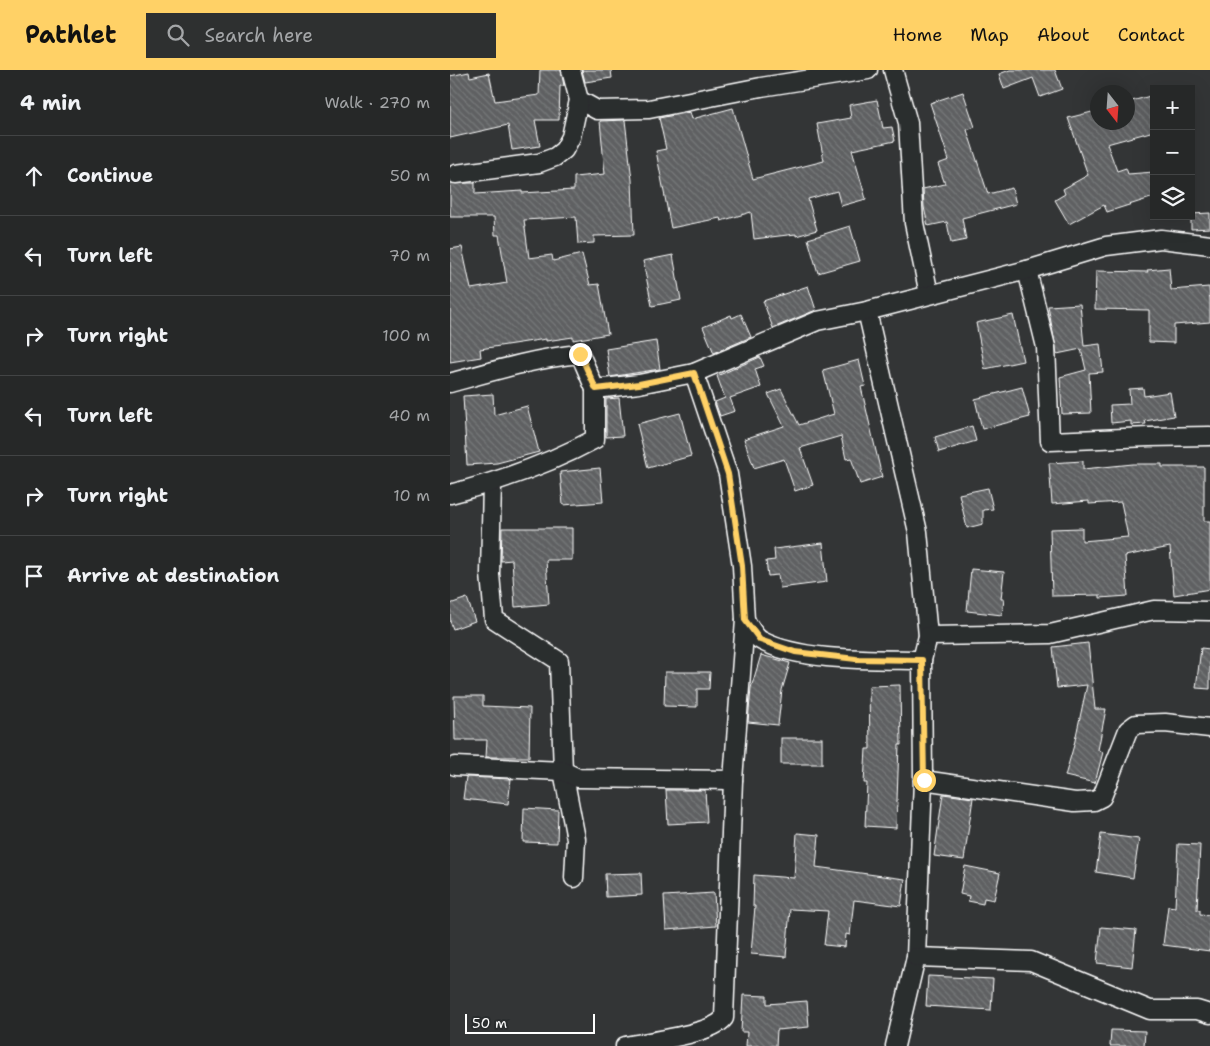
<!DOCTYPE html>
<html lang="en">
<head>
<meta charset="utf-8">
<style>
  :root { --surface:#262828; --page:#2e3030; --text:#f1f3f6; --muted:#a4a6a8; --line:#424445; --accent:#ffd166 }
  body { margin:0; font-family:"Shantell Sans",sans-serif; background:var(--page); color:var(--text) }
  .controls { position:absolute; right:15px; top:15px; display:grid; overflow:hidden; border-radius:0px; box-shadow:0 5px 20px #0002 }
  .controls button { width:45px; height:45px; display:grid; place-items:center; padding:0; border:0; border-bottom:1px solid var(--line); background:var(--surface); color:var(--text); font:25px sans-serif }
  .compass { position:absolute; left:640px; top:15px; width:45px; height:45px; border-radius:50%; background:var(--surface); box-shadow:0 5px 20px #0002; rotate:163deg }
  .scale { position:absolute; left:15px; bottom:12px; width:130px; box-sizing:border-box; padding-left:5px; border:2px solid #fff; border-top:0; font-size:14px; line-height:18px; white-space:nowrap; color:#fff; -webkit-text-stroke:4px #2a2d2e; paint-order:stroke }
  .stop { position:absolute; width:15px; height:15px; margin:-11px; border:4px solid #ffd166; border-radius:50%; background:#fff }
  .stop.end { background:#ffd166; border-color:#fff; box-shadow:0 1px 5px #0008 }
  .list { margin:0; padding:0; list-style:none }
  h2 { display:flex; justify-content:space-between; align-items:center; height:65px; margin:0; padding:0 20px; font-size:21px }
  h2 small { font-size:16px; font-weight:400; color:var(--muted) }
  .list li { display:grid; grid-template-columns:32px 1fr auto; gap:15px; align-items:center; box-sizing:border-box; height:80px; padding:0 20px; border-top:1px solid var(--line) }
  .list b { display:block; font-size:19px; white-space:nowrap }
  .list em { font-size:16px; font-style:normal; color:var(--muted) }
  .icon { flex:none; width:28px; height:28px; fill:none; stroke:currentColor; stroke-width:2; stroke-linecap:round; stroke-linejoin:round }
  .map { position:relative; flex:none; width:760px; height:976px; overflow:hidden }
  header { display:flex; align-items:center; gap:30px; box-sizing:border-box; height:70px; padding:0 25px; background:var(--accent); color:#111 }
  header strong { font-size:24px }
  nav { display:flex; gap:28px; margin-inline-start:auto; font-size:18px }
  .search { width:350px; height:45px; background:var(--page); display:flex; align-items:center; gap:12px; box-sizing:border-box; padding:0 18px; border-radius:0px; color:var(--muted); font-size:19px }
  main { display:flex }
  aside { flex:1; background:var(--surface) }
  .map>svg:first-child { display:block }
</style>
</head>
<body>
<header>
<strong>Pathlet</strong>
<div class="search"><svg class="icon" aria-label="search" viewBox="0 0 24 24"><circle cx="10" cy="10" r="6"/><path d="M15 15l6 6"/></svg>Search here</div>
<nav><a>Home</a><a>Map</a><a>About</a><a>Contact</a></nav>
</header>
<main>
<aside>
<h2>4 min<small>Walk · 270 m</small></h2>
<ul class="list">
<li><svg class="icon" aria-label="ahead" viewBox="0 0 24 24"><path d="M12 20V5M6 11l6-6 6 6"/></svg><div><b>Continue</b></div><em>50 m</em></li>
<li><svg class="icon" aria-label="left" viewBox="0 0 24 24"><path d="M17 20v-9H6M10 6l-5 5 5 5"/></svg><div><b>Turn left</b></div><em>70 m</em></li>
<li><svg class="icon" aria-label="right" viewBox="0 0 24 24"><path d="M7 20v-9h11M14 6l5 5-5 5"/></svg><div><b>Turn right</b></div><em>100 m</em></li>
<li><svg class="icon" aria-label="left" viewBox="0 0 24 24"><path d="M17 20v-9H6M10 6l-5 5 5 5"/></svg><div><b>Turn left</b></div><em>40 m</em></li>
<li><svg class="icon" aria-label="right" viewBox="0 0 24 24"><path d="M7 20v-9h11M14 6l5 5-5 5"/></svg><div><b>Turn right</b></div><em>10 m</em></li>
<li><svg class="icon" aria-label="arrive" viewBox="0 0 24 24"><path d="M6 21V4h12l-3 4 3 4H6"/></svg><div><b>Arrive at destination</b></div></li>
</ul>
</aside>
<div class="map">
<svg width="760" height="976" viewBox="0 0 760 976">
  <defs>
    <pattern id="building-back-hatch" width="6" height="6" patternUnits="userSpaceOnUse" patternTransform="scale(1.25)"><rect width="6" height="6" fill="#5f6162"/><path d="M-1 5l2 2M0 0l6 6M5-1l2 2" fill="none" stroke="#77797a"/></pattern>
  </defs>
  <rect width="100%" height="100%" fill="#333536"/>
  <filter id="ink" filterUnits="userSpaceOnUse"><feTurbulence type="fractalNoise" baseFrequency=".02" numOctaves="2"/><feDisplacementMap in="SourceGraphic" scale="10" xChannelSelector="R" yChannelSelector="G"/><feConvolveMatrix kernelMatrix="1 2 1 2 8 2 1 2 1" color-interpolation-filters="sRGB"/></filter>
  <g filter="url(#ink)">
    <g fill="url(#building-back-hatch)" stroke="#fff">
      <polygon points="90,0 111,0 114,16 110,16 109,50 85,50 90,76 62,80 58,55 0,68 0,6 19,2 20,7 39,3 45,31 89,25"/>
      <polygon points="132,0 161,0 162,8 135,12"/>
      <polygon points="560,0 605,0 612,19 590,27 583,8 554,19 549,4"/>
      <polygon points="513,22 525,57 517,60 538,124 562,118 566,134 512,148 516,170 501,173 497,152 478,156 474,137 473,119 495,114 488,94 499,90 480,33"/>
      <polygon points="704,25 704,61 657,74 667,101 676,98 678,104 704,102 704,127 657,142 654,135 619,154 605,130 615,124 613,119 638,105 618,48 646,41 648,52 678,52 678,32"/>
      <polygon points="427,30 433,58 442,57 445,71 402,80 416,129 391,136 387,121 358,129 367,160 346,166 346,164 304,169 301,142 271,151 270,148 221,158 206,81 216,79 209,48 240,42 242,49 283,38 303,109 374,91 367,54 401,48 399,35"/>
      <polygon points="175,50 182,110 184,165 144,166 144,173 128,174 126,147 74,150 79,188 102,185 103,191 132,184 140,215 149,214 158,264 123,270 123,267 96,271 96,269 30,279 31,287 0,292 0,179 12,177 21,219 57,213 49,165 45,165 44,147 0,147 0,113 25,113 25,124 72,121 72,123 124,120 124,107 155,104 150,51"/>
      <polygon points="760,143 760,158 741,159 741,144"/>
      <polygon points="400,156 410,191 368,203 358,169"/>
      <polygon points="223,185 231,230 202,236 193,191"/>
      <polygon points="719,198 721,220 759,217 760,232 760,252 724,255 724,273 699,272 699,240 645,239 646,201 698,202 697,200"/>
      <polygon points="358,216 366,240 323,258 313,231"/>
      <polygon points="630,234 634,276 650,274 653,302 639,303 641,343 612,344 610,307 636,300 631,279 607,284 598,236"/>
      <polygon points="291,244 301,267 264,283 253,257 281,245 282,248"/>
      <polygon points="563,245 573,291 535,299 526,253"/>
      <polygon points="206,271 210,299 160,307 156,279"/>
      <polygon points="310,287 314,296 305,299 311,317 280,328 285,341 270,346 265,332 275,328 267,306"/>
      <polygon points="409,290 415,316 411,317 432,407 410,414 401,388 396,389 391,366 350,378 363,415 345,421 334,389 304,398 294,369 334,356 318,324 331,319 349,355 384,344 373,300"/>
      <polygon points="572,317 580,347 532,359 525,329"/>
      <polygon points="693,318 694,326 720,322 724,346 695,351 696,354 681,355 681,351 661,353 660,335 680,334 679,319"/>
      <polygon points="43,324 44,345 77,336 89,382 47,393 17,395 13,326"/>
      <polygon points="169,328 173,366 156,367 156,329"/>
      <polygon points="230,343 241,386 198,398 187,354"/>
      <polygon points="522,356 526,371 489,382 485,367"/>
      <polygon points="633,391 633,399 683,394 712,394 712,397 754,397 754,451 760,451 760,519 724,525 720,477 675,486 678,526 650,528 650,525 602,526 600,459 632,458 632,471 678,467 671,432 639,434 639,431 602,434 599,393"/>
      <polygon points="150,398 153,432 113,435 110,402"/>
      <polygon points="538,418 543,439 533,440 533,454 517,458 509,424"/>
      <polygon points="52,458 122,458 122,490 96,490 99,534 65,537 62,490 51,491"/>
      <polygon points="373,473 377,512 330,518 328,505 318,506 316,491 325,490 324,479"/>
      <polygon points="521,499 554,502 551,529 554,529 552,545 517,541"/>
      <polygon points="17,528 25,551 3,559 0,551 0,534"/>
      <polygon points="638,573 645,639 656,639 648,680 653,682 645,713 615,706 624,675 637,615 607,618 603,577"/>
      <polygon points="751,578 760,579 760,619 746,618"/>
      <polygon points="311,585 340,593 332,620 328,655 298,652 301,618"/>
      <polygon points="215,602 260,602 259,619 247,619 247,637 214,636"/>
      <polygon points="450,615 451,675 449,675 446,758 415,756 417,713 414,713 416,679 420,679 419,616"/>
      <polygon points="4,626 33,626 33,636 80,638 79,687 36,687 37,670 5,670"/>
      <rect x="331" y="668" width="41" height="26"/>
      <polygon points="16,707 61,709 58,734 13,729"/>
      <polygon points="216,720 255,720 257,752 218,754"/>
      <polygon points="493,724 523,728 514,790 484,786"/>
      <polygon points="74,738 108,740 107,773 73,772"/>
      <polygon points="347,763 369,765 366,797 455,809 451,836 404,830 400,865 396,864 395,877 374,875 378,841 340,839 336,887 301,884 305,836 303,836 304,805 344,808"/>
      <polygon points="651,764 689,769 683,808 646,802"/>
      <polygon points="728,774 750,775 747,840 750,840 750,844 760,845 760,881 713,875 718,836 725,837"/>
      <polygon points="515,796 550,803 544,830 534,828 533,834 518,831 519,826 510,824"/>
      <polygon points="191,803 192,825 156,827 155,804"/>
      <polygon points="264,823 266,856 216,860 214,826"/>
      <polygon points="651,857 686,860 682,897 647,893"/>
      <polygon points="478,906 543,909 541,940 476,936"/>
      <polygon points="293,925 317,926 317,934 357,931 359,957 327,960 326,976 296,976 297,962 291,962"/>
      <polygon points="661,960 695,961 694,976 660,976"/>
    </g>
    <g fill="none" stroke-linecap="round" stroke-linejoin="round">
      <defs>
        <g id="minor">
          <polyline points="443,0 458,53 464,153 479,224"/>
          <polyline points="129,30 147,40 199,39 311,17 418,0"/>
          <polyline points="6,104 89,93 105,87 114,80 121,67 129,30 121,0"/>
          <polyline points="577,200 596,277 600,371 699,367 760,366"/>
          <polyline points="417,241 468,462 478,566 472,590 473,710 466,887 445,976"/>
          <path d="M0,313c43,-12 86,-25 130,-29l15,35 44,-5 55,-11 123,-52 50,-10 160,-41 79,-24 55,-7 49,6"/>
          <polyline points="42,413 40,504 44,549 109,591 113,701 126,769 124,808"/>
          <path d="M0,424c50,-13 99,-30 145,-55v-50"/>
          <path d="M295,550c4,6 10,18 17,21 40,21 114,18 160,19"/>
          <polyline points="478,566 600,564 704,540 760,541"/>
          <polyline points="5,696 113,701 128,708 283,710"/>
          <polyline points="473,710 625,732 644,731 652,727 678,660 686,654 715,653 760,658"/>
          <polyline points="466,887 581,891 700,940 747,940 760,944"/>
          <path d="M175,976c21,-4 88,-12 99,-28l9,-238 12,-160 -3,-54 -14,-92 -34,-101"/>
        </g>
      </defs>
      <use href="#minor" stroke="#fff" stroke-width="21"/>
      <use href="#minor" stroke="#2a2d2e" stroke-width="18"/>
    </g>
  </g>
  <g fill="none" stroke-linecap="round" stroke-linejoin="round" filter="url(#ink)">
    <polyline stroke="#ffd166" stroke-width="6" points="130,284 146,319 189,314 244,303 278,404 292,496 295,550 310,570 345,582 406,589 472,590 474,710"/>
  </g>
</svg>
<div class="controls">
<button>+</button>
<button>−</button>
<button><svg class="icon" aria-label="layers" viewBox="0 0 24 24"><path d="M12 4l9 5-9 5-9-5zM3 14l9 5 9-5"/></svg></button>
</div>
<svg class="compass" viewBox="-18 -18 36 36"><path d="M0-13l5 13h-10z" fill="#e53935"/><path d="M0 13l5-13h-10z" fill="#a4a6a8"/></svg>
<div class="scale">50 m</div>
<div class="stop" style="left:474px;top:710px"></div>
<div class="stop end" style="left:130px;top:284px"></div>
</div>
</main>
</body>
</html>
